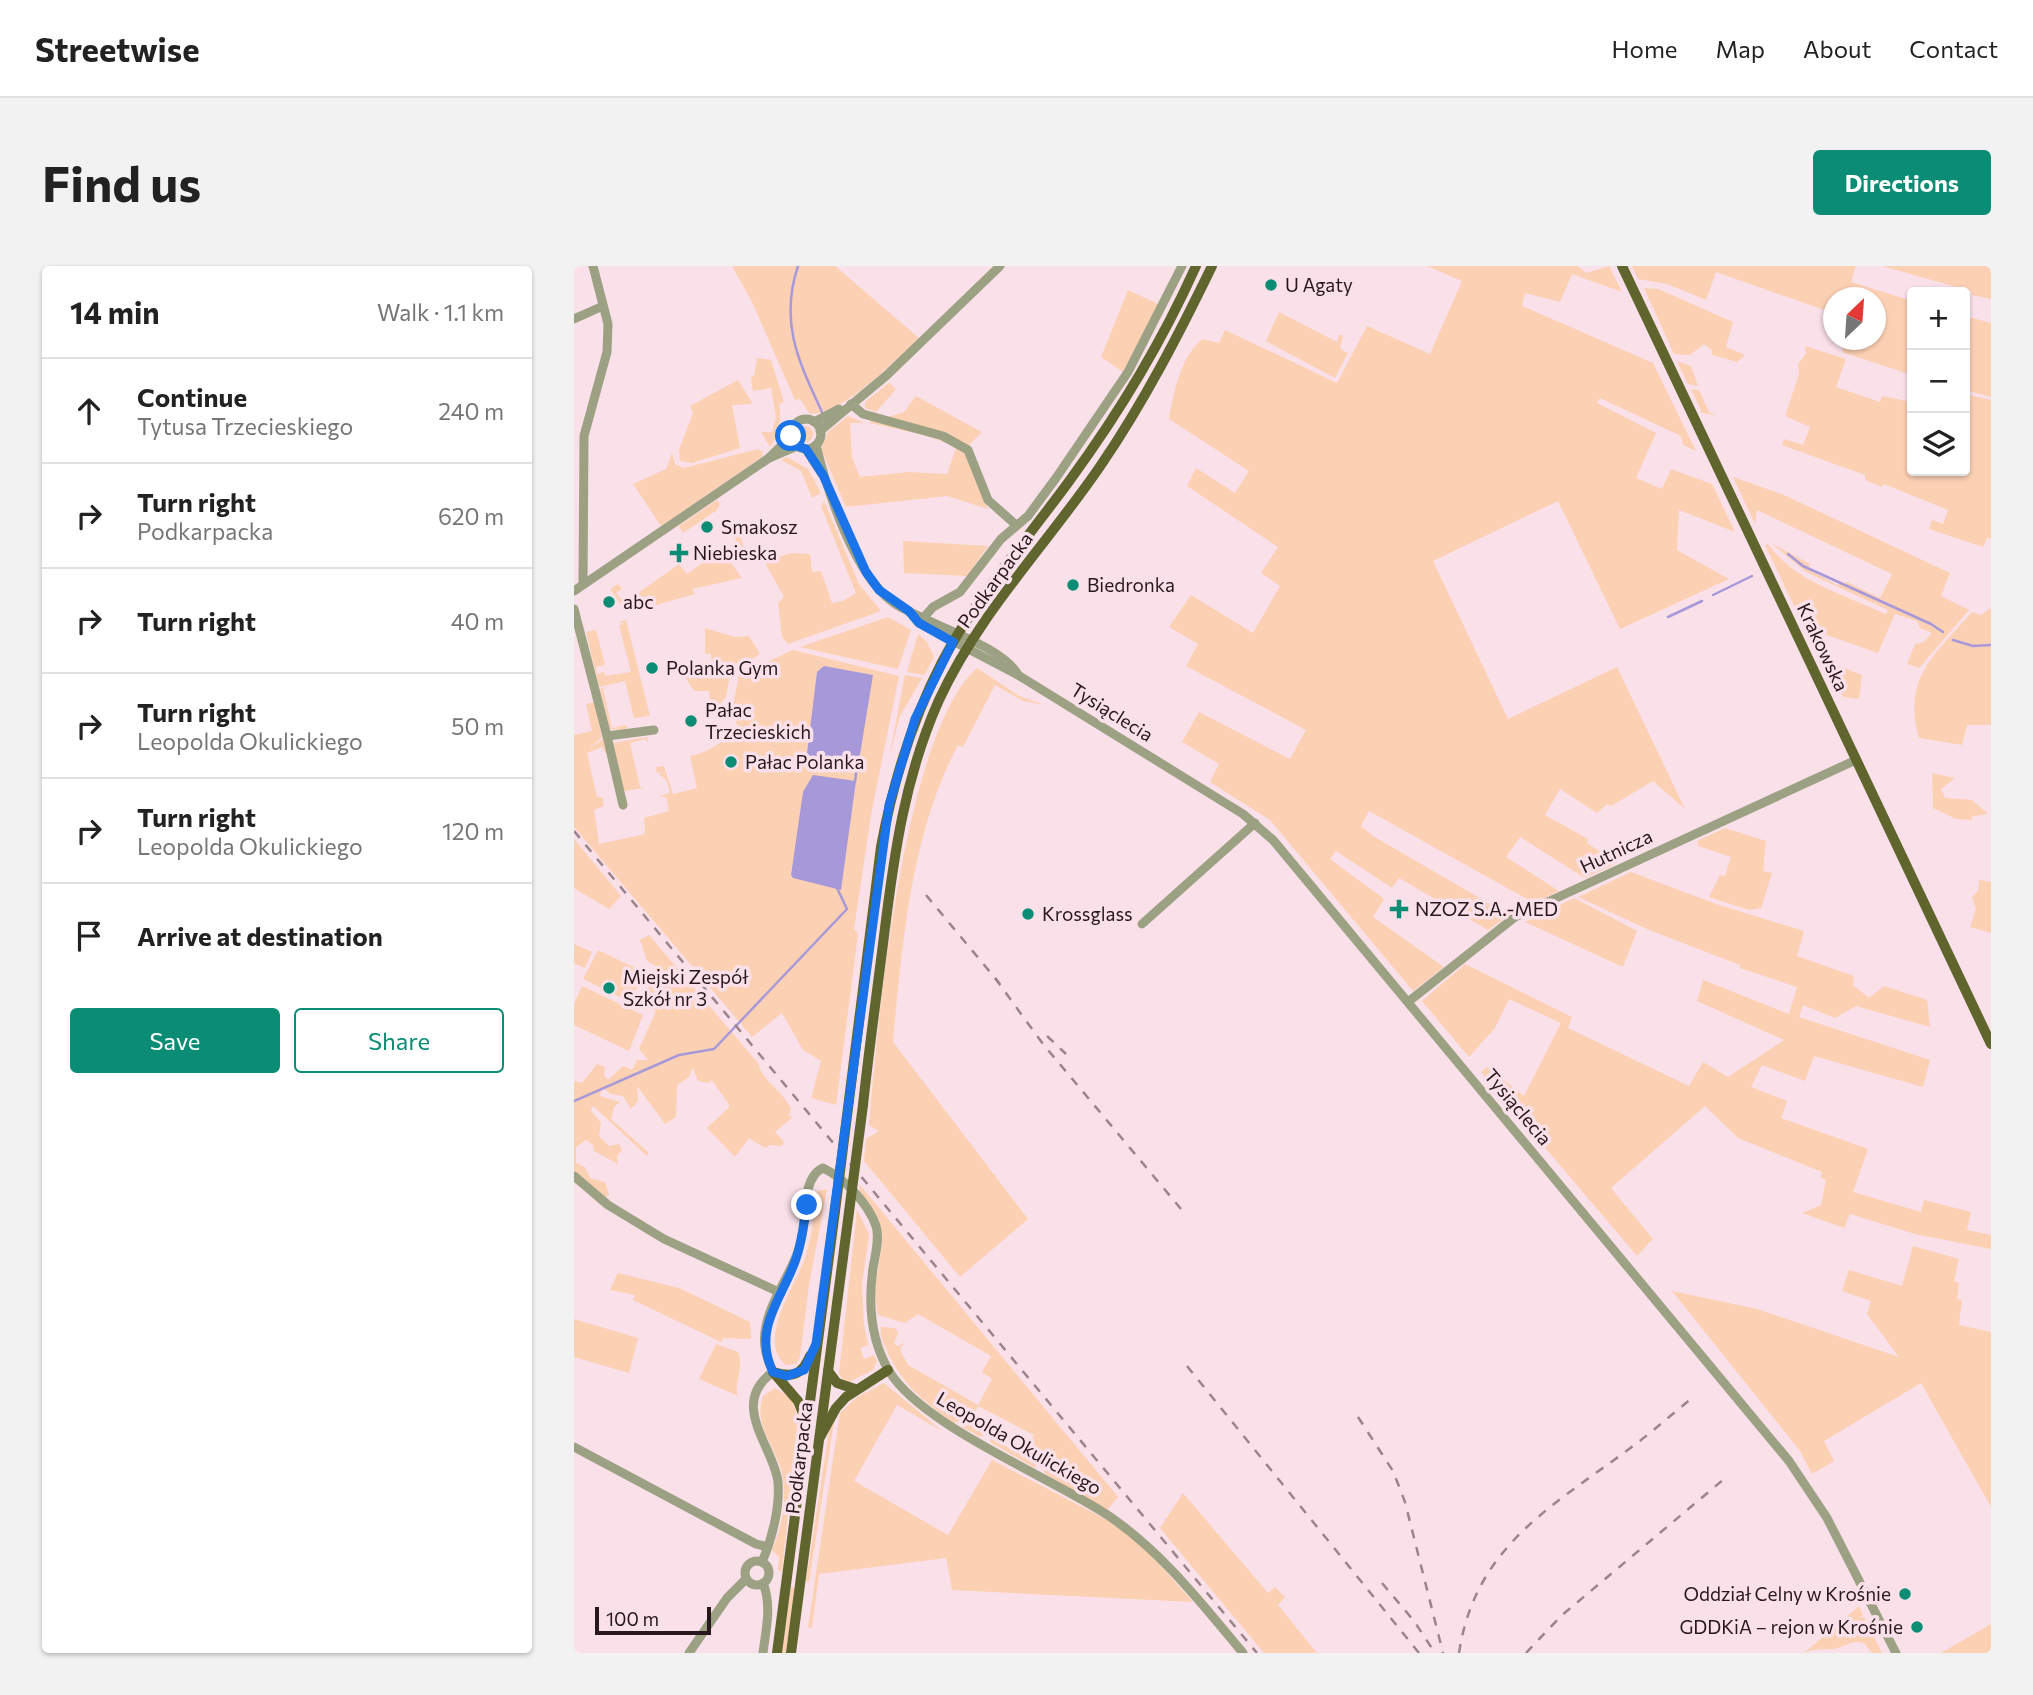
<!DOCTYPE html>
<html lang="en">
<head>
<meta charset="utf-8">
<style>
  :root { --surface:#fff; --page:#f2f2f2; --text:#222; --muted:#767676; --line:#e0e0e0; --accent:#0a8d74 }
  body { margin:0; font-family:Commissioner,sans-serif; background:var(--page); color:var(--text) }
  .controls { position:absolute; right:21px; top:21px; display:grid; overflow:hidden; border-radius:7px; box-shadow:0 2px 5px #0004 }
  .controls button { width:63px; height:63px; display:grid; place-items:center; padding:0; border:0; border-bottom:2px solid var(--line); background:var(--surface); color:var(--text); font:35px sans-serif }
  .compass { position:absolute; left:1249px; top:21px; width:63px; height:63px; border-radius:50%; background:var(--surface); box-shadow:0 2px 5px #0004; rotate:25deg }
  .scale { position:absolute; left:21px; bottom:18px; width:116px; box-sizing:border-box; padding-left:7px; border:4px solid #27181e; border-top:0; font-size:19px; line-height:24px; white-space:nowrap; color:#27181e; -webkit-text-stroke:5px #fae0e9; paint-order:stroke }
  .stop { position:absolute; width:21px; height:21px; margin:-16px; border:5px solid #1a73e8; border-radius:50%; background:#fff }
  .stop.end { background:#1a73e8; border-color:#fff; box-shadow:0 2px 7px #0008 }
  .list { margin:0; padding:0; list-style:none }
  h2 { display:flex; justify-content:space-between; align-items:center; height:91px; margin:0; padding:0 28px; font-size:30px }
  h2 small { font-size:23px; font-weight:400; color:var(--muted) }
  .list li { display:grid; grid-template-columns:46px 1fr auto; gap:21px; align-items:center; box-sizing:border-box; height:105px; padding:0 28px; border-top:2px solid var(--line) }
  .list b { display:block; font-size:26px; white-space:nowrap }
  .list p { margin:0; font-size:23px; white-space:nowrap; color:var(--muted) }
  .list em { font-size:23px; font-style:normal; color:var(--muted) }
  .actions { display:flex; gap:14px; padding:21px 28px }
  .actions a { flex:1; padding:16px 0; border:2px solid var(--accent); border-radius:7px; text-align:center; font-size:24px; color:var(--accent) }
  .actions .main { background:var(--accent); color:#fff }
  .icon { flex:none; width:38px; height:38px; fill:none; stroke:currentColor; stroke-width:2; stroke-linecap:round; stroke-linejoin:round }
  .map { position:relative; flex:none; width:1417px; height:1387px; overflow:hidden; border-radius:7px }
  header { display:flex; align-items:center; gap:42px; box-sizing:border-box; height:98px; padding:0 35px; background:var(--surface); border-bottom:2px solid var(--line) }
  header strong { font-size:33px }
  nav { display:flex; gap:38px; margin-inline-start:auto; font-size:24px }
  .intro { display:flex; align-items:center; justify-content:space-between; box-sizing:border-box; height:168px; padding:0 42px }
  h1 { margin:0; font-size:49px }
  .button { padding:18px 32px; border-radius:7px; background:var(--accent); color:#fff; font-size:24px; font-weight:700 }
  main { display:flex; gap:42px; padding:0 42px }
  aside { flex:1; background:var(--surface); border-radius:7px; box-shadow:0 2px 5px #0004 }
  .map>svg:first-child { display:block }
</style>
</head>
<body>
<header>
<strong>Streetwise</strong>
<nav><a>Home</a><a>Map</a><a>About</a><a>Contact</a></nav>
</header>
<div class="intro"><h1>Find us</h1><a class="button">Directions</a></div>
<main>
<aside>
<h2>14 min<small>Walk · 1.1 km</small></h2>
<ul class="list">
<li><svg class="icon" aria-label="ahead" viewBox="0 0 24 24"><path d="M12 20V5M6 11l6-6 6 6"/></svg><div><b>Continue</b><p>Tytusa Trzecieskiego</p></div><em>240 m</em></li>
<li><svg class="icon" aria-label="right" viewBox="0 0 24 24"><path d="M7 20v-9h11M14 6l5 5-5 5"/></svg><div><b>Turn right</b><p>Podkarpacka</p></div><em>620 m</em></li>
<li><svg class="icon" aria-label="right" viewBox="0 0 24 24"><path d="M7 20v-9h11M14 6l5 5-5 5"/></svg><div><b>Turn right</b></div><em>40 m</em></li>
<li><svg class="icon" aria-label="right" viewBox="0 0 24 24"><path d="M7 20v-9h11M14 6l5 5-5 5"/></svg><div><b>Turn right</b><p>Leopolda Okulickiego</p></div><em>50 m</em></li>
<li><svg class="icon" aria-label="right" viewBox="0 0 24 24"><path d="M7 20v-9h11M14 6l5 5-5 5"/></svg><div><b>Turn right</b><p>Leopolda Okulickiego</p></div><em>120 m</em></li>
<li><svg class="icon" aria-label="arrive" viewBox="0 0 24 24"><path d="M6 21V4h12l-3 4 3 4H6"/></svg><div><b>Arrive at destination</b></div></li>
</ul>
<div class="actions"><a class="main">Save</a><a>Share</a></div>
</aside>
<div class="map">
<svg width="1417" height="1387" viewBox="0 0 1417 1387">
  <rect width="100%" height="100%" fill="#fae0e9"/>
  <g fill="#fcd0b3">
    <path d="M158,0h103l84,72c-20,19 -82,82 -110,75l-9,-14 -5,1 -43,-98z"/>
    <path d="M853,0h150l10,7 22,-7 13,26 -50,-18 -12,28 -35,-9 -3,13 131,57 43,88 -13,-6 -2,-9 -81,-38 -3,5 59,30 -20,45 26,11 9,-20 41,15 23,48 -56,-22 -2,40 52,29 -109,50 -62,-128 -125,60 75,158 109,-52 68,142 -32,-28 -42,25 -4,-2 -10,9 -37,-24 -15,26 43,24 -1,4 30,20 -32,15 -65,-41 -14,20 53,34 -25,12 -165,-92 -8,15 12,10 136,79 -21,15 -89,-52 -7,10 -56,-37 -6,8 54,40 -11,18 71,50 -31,24 -143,-171 -60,-38 9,-18 -37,-22 17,-30 91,47 16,-29 -120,-64 12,-22 -29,-17 22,-32 62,38 27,-47 -19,-13 17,-26 -91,-61 9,-18 39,25 14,-22 -80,-52c4,-24 12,-65 34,-80l16,4 6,-13 112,53 30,-57 63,28 32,-73z"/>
    <polygon points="1058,0 1282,0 1277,16 1338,35 1338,109 1268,86 1273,74 1302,74 1302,32 1260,32 1259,47 1142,6 1132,34 1093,18 1064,13"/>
    <polygon points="1308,0 1417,0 1417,33 1398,29 1397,25"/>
    <polygon points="1070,22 1084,23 1159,56 1152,81 1171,89 1163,96 1138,89 1138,84 1130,78 1116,89 1100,88"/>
    <polygon points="554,24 586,39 549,106 527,91"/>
    <polygon points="705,46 763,76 765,69 769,69 766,83 774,87 761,112 692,75"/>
    <polygon points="1391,50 1417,57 1417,131 1391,124"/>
    <polygon points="1231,80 1272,93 1262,121 1306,136 1308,130 1333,135 1335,129 1338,130 1338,205 1391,205 1391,128 1417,134 1417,272 1413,272 1409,281 1355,263 1358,254 1369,258 1374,244 1310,218 1308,221 1291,214 1291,209 1208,179 1210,173 1229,179 1236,161 1211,150 1225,108 1224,98 1232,88"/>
    <path d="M183,92l14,2 13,42 -5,2c3,14 0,32 -9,43l-9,-15h11l4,-15 -5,-29 -18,3 -2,-14 3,-1z"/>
    <polygon points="1103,95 1117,100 1124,120 1114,118"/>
    <polygon points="164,114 179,138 158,139 166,182 118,197 106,195 105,184 119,147 116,140"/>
    <polygon points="315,117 322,123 302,146 291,142 291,136"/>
    <polygon points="1117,123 1125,124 1135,146 1142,149 1128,147"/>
    <polygon points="342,130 406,165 408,166 394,180 314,151 330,146"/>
    <polygon points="274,150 291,157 276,157 278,191 286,211 334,206 373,208 382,182 358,171 296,157 297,153 370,173 391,186 414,243 373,230 272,241 247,183 254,166"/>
    <circle cx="231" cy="168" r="8"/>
    <polygon points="184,183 189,186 188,191 87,260 59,218 92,203 98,187 101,198 110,202"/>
    <polygon points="213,191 234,203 247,227 238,232 227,205 207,194"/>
    <path d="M1159,211l51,18 166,78 -9,23 28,14 -50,58 -12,-4 8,-20 9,-2 8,-9 -12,-5 -3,-7 -22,-7 -17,39 -74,-26 -39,-82 3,-1c27,38 77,51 118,70l2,-4 -82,-38 -35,-29 39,21 -2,5 29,16 10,-3 33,16 12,-24 -135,-64 -2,14z"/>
    <polygon points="143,234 146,238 143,244 109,267 105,260"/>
    <polygon points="250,235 285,318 307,345 214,378 208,371 204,337 210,331 190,295 218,287 236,288 238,306 247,305 258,337 269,335 282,327 247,240"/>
    <polygon points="162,254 170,282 166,284 155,259"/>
    <polygon points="329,275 414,280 393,310 330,307"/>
    <polygon points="146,290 152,290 168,312 118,323 121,328 53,347 77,334 78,338 81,337 78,333 85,330 51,344 36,323 44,318 48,323 42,327 50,337 105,298 113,308 137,291 141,298"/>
    <path d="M1417,342v117h-24l-5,20 -43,-7c-17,-61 16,-83 53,-126l9,3z"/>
    <polygon points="314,351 337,364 324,403 226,381"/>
    <polygon points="52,354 76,450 60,452 51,415 25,421 12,366 22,364 31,399 22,401 23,408 30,406 31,410 57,406 45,359 51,358 45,356"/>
    <polygon points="131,362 161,371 175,370 186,388 161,403 156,410 152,431 141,443 136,442 135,425 120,425 111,411 111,398 138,397 137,388 131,388"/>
    <polygon points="344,368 353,376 360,391 350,409 333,406"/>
    <path d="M219,384l106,26 -28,139 -17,114 4,5 -22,171 -25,-7 10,-37 -18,-11 -21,-37 -30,24 -178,-210v-92l18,-4 -6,-27 8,-2 8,35 -13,12 14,-10 4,16 -5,-8 -15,6 10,44h5l2,9 -10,4 5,34 46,-10 -1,-16 25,-7 -3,-14 -7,-1 11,-3 -3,-12 -8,-7 6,-2 -8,1 -1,-6 8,-1 9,28 24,-6 -7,-32c19,-4 35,-14 47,-30l-4,-21 6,-30z"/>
    <polygon points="1252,395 1288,409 1285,433 1269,431"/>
    <path d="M403,402l42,28 26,9 -22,-4 -28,-16 -32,62 -5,-2c-47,88 -56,199 -65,297l135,177 -68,58 -96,-116 2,-22 13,-8 -10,-6c9,-103 34,-391 108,-457z"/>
    <polygon points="331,409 348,412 326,450 315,492"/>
    <polygon points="38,420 29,423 38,462 52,459 53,464 36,463 26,423"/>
    <polygon points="73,471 75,478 71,473 56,477 66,521 70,522 50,525 39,477"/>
    <polygon points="1358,507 1381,512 1367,523 1371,532 1398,534 1414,548 1399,550 1397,554 1382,553 1359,542"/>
    <polygon points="1151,562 1192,575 1189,605 1198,607 1187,642 1175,644 1135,631 1146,609 1151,610 1157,591 1124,580 1123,575"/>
    <polygon points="0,573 47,630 35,643 0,622"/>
    <polygon points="1057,606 1142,638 1230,665 1223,690 1280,710 1279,719 1295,732 1310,720 1353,734 1356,761 1282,740 1261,752 1229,739 1225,751 1356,794 1349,821 1240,790 1231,815 1188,799 1177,821 1213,835 1207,852 1294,883 1279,926 1347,946 1350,934 1397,946 1393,964 1417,969 1417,983 1341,968 1276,948 1270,962 1228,947 1247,939 1252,914 1247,912 1248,906 1164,872 1131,840 1037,922 1079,973 1063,990 907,806 913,801 950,830 987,757 935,733 921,762 895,791 848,735 891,698 998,751 994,762 1115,820 1129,796 1154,811 1210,774 1123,735 1129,714 1215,748 1223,721 1166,702 1166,699 1075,664 1004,631"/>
    <polygon points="1405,614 1417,616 1417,667 1396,661 1402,643 1398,631 1404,625"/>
    <polygon points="1000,632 1063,665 1049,701 951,656"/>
    <path d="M75,669l109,128c4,18 26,29 33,46l-3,7 5,1 -18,15 9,10 -2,4 -11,-1 -6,3 -16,-10 -14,19 -28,-29 23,-22 -19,-27 -1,4 -12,-2 -5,-13 -4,9 -12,8 -1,32 -11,7 -28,-38 1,15 -7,8 -8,-13 -12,-2 -9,-7 -2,9 20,6 -6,5 -3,12 38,34 -2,3 -54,-50 -2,5 10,12 -2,13 10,10 10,-2 3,6 -5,6 1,8 -24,-13 -1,-6 -7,-5 -10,7v16l9,4 5,11 15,4 4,13 -9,6 -26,-20v-100l8,2 15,-19 8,3 -1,9 4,4 15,-14 9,4 5,-10h11l-9,-11 17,-38 -14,-7 14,-38 -9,-5 -7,-21z"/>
    <polygon points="0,678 18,686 11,702 0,697"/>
    <polygon points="24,684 70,706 56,736 9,713"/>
    <polygon points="8,720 69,749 55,785 0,759 0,738"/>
    <path d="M286,919l258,312 -11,13 -63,-37 1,-5 -8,-5 -2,5 -45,-26 1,-4 32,18 11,-21 -56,-29 -9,19 16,9 -5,3 -18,-10 2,-8 -10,4c-30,-21 -54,-40 -68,-75 -3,-7 -7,-13 -5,-21l14,1 3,4 -4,12 5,2 5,-4 -4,8 8,15 70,40 14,-26 -10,-7 9,-16 -73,-42 -13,9 -27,-8c-12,-55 26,-70 -19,-123z"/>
    <path d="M253,923l-18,96 -9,72 -4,7 -10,1c-31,-25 11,-80 20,-110 6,-21 9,-43 11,-64z"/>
    <polygon points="283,944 295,968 288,1019 290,1059 294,1079 286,1082 290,1093 300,1089 303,1095 299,1104 275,1116 268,1113 265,1107"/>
    <polygon points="1339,980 1385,993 1380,1015 1385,1017 1383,1033 1388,1034 1385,1059 1417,1066 1417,1241 1347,1117 1250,1175 1260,1195 1238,1208 1226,1185 1098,1025 1183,1043 1325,1091 1293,1048 1297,1035 1268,1025 1275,1004 1328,1020"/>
    <polygon points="44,1007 105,1022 176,1056 177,1073 149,1072 147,1076 59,1034 61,1029 36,1024"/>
    <polygon points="0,1053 64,1072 55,1107 0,1091"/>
    <path d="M142,1078l22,8c7,17 -5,29 0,44l-39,-17z"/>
    <polygon points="310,1117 368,1165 323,1139 280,1215 374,1269 418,1194 535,1255 567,1278 619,1336 378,1324 372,1292 245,1308 238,1362 234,1361 266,1147 283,1131"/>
    <path d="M201,1122l16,10 7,19 -16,154 -4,-1 1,-13 -7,-7c11,-23 17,-62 7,-86 -8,-23 -25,-41 -16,-68z"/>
    <polygon points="261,1149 235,1316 232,1315 255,1165"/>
    <polygon points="609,1227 694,1327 701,1321 711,1331 704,1339 743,1387 690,1387 586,1262"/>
    <polygon points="217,1321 221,1322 212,1387 208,1387"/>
    <path d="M1285,1340l4,9 -4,3 5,-1 18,36h-10l-8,-10c-14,-4 -19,5 -32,6 -11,1 -18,-1 -28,4z"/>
    <polygon points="1417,1358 1417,1387 1367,1387"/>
  </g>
  <g fill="#a799d9">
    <polygon points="250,400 299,409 284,501 277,504 232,495 243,406"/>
    <polygon points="239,509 282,515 267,624 219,612 217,609 229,526"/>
  </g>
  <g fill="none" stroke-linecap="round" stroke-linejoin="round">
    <g stroke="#a799d9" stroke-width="2.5">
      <path d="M224,0c-19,57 1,96 24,146"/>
      <polyline points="1214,288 1229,300 1357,358 1369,366"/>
      <polyline points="1139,329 1178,310"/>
      <polyline points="1094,351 1128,335"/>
      <polyline points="1379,374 1399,380 1417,379"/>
      <polyline points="281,516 283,499"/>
      <polyline points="0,835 105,789 140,783 273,643 263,622"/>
    </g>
    <g stroke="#9da183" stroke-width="9">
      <polyline points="0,53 29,40"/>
      <polyline points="277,138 289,148 369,170 394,184 414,234 442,259"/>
      <circle cx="232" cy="168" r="15"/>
      <polyline points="240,156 265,143"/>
      <polyline points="246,165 313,109 426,0"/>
      <path d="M242,179c11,45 38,130 78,158 29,20 109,42 124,72"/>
      <polyline points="232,183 248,208"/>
      <polyline points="195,192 217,170"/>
      <polyline points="9,318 10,170 33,86 34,58 19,0"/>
      <polyline points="0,325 195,192 223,180"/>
      <polyline points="0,343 33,470 80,464"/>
      <polyline points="335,345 345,357 444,409 669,548 699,574 1215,1195 1253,1252 1322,1387"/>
      <polyline points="351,350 359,341 386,326 427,273 454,250 482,212 554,106 608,0"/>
      <polyline points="33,470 49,539"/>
      <polyline points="568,658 681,557"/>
      <polyline points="834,736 941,651 1282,494"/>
      <polyline points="0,910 34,939 90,973 207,1027"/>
      <polyline points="0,1181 182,1278 194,1281"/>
      <circle cx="183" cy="1307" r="12"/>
      <path d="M188,1296c10,-23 18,-54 16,-80 -4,-35 -50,-78 -5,-110 -7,-15 -11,-29 -7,-46 6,-31 30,-57 36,-90 4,-19 0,-59 21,-68 21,10 45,35 53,58 4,12 -1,30 -3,42 -5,36 -3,71 16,103 33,55 164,107 220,145 53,36 93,88 134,137"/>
      <path d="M189,1317c9,23 3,46 0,70"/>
      <polyline points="115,1387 153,1332 172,1313"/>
    </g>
    <g stroke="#60652d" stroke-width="10">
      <polyline points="1048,0 1417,778"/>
      <path d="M275,834l32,-253c12,-65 31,-127 61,-185 35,-66 85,-123 128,-182 49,-67 92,-138 126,-214"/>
      <path d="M289,839c6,-56 14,-113 21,-169 10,-82 21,-160 55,-236 40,-87 109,-157 162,-235 43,-63 78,-131 111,-199"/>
      <polyline points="254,1105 263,1117 281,1123"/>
      <path d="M199,1106c20,6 29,3 37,-16"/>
      <polyline points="199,1106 224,1135 231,1152"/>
      <polyline points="246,1171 262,1142 272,1131 314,1104"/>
      <polyline points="203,1387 261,945"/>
      <polyline points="217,1387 275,946"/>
    </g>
    <g stroke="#9a858c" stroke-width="2.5" stroke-dasharray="9 9" stroke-linecap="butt">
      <polyline points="0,565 683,1387"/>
      <polyline points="352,629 426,718"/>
      <polyline points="421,712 469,778 607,943"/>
      <polyline points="473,770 492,788"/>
      <polyline points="613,1100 845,1387"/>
      <polyline points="784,1151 819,1205 831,1236 869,1387"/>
      <polyline points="808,1317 840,1355 861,1387"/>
      <path d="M885,1387c16,-106 92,-146 170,-204 22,-16 42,-34 63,-51"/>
      <polyline points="952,1387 987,1350 1150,1213"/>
    </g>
    <g stroke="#60652d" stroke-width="10">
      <polyline points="261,945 275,834"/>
      <polyline points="275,946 289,839"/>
    </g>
  </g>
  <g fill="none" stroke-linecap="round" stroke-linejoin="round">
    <path stroke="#1a73e8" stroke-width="9" d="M217,170l6,10 9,3 17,26 43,97 13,18 30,21 10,12 34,19 -38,77 -26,86 -73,539 -12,26 -17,6 -14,-4c-21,-43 9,-73 23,-113 6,-18 8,-36 11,-54"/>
  </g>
  <g fill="#0a8d74" stroke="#fae0e9" stroke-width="2.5">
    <circle cx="697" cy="19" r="7"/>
    <circle cx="133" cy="261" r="7"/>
    <path d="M101.5 276.5h7v7h7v7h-7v7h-7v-7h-7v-7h7z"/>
    <circle cx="499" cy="319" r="7"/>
    <circle cx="35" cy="336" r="7"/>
    <circle cx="78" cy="402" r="7"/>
    <circle cx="117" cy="455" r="7"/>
    <circle cx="157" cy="496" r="7"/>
    <path d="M821.5 632.5h7v7h7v7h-7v7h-7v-7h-7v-7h7z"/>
    <circle cx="454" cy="648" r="7"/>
    <circle cx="35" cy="722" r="7"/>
    <circle cx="1331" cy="1328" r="7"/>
    <circle cx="1343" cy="1361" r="7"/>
  </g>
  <g text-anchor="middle" stroke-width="7" stroke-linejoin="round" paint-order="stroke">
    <g font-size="19" fill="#27181e" stroke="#fae0e9" text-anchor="start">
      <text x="711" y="26">U Agaty</text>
      <text x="147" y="268">Smakosz</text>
      <text x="119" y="294">Niebieska</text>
      <text x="513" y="326">Biedronka</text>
      <text x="49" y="343">abc</text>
      <text x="92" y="409">Polanka Gym</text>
      <text x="131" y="451">Pałac<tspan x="131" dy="22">Trzecieskich</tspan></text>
      <text x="171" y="503">Pałac Polanka</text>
      <text x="841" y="650">NZOZ S.A.-MED</text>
      <text x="468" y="655">Krossglass</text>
      <text x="49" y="718">Miejski Zespół<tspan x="49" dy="22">Szkół nr 3</tspan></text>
      <text x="1317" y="1335" text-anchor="end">Oddział Celny w Krośnie</text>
      <text x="1329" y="1368" text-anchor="end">GDDKiA – rejon w Krośnie</text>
    </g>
    <g font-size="19" fill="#27181e" stroke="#fae0e9">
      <text transform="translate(421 314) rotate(-54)" y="7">Podkarpacka</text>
      <text transform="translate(1249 381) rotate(65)" y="7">Krakowska</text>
      <text transform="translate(538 446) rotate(32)" y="7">Tysiąclecia</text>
      <text transform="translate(1042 585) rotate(-25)" y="7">Hutnicza</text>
      <text transform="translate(944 841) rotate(50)" y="7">Tysiąclecia</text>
      <text transform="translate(445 1177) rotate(30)" y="7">Leopolda Okulickiego</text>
      <text transform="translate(225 1192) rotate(-83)" y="7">Podkarpacka</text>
    </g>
  </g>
</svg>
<div class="controls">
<button>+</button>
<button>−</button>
<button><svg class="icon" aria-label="layers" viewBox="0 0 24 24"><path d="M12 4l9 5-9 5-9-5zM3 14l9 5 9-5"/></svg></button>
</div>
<svg class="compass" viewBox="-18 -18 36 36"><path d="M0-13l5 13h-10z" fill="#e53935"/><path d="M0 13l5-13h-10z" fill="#767676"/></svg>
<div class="scale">100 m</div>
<div class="stop" style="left:217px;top:170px"></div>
<div class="stop end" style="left:233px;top:939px"></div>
</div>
</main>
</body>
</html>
